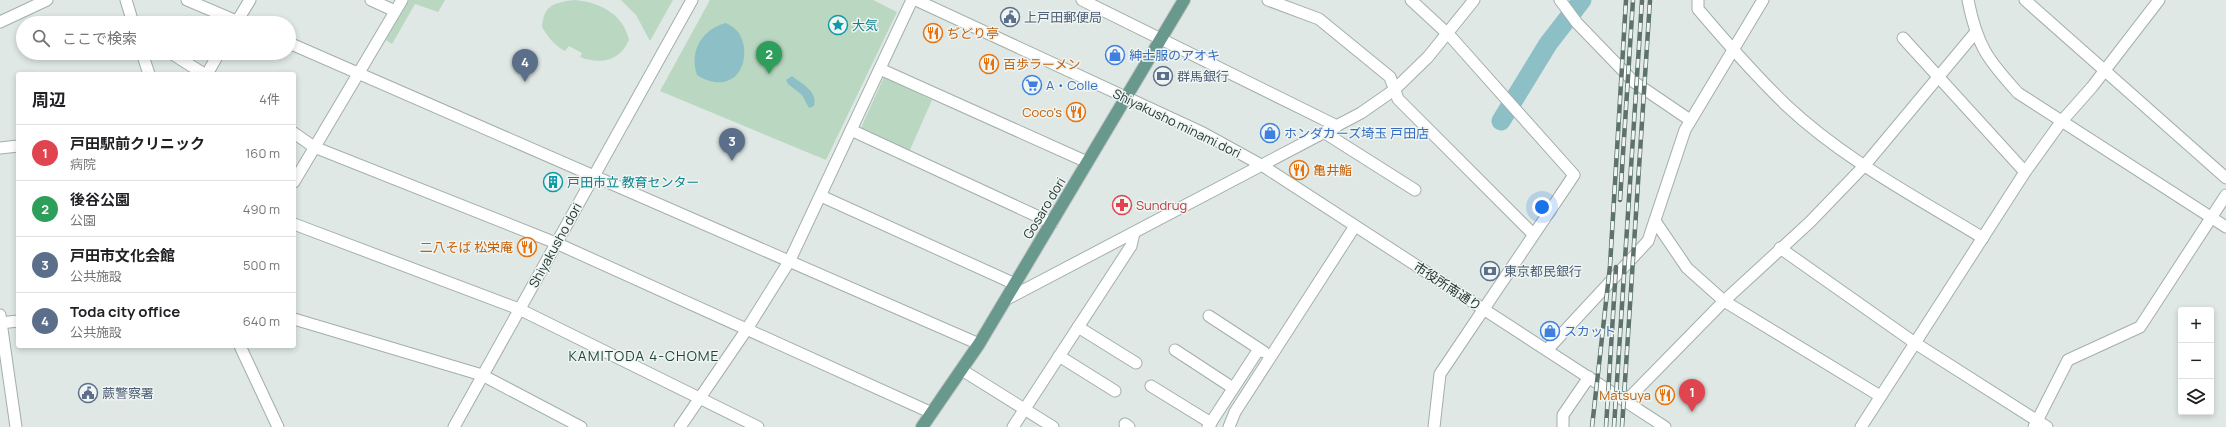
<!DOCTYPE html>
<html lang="ja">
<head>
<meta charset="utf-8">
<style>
  :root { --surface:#fff; --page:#f2f2f2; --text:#202124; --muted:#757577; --line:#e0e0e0; --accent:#ea580c }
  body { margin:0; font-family:Manrope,"Noto Sans JP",sans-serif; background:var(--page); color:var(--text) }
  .controls { position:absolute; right:12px; bottom:12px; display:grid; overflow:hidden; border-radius:4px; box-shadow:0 2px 6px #0003 }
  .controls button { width:36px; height:36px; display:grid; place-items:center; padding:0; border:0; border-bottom:1px solid var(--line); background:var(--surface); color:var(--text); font:20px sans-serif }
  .you { position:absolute; left:1542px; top:207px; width:14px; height:14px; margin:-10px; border:3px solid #fff; border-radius:50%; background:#1a73e8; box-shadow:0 0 0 6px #1a73e833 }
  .badge { display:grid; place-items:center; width:26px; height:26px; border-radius:50%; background:var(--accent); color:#fff; font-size:13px; font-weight:700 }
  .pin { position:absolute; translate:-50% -33px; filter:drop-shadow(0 1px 2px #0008) }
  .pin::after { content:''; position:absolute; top:21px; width:14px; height:12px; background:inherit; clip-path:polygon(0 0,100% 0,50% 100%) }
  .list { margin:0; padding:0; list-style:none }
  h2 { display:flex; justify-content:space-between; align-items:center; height:52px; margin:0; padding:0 16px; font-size:17px }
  h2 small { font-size:13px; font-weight:400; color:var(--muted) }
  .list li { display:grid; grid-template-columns:26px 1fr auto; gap:12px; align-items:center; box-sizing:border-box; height:56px; padding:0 16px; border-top:1px solid var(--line) }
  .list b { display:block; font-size:15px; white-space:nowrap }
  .list p { margin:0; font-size:13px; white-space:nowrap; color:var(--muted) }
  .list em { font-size:13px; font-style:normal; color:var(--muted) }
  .icon { flex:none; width:22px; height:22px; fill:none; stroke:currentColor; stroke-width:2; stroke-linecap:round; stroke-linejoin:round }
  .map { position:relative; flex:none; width:2226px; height:427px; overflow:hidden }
  .search { position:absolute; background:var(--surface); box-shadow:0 2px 6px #0003; left:16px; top:16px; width:280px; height:44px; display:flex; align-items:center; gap:10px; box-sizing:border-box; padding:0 14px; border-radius:22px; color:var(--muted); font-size:15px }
  .panel { position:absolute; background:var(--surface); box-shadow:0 2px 6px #0003; left:16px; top:72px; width:280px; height:276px; border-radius:4px }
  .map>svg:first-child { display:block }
</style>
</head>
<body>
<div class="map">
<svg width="2226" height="427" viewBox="0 0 2226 427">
  <rect width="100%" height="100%" fill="#dfe8e4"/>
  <g fill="#bad7c2">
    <polygon points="409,0 445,0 438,12 415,4 392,44 386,40"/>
    <path d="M574,0c25,2 49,13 55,40 -9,21 -28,25 -49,17l2,-4 -13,-7 -4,5c-10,-5 -17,-14 -23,-24 2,-22 11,-24 32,-27z"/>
    <polygon points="621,0 673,0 650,41 636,15"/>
    <polygon points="710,0 873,0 897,12 826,160 660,91"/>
    <polygon points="884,77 932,100 909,152 860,130"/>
  </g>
  <g fill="#8dbfc7">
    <path d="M726,23c3,2 8,4 10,7 4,3 7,11 8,17 3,31 -21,45 -47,28 -8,-24 5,-46 29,-52z"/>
    <path d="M792,76c10,8 26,15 22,30l-5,2 -7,-13 -14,-11 -2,-4z"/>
  </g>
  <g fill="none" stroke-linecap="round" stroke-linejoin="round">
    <polyline stroke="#8dbfc7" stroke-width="19" points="1501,121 1548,44 1582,0"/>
    <defs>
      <g id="minor">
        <polyline points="126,0 133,23"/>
        <polyline points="187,0 241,23"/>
        <polyline points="371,0 395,11"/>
        <polyline points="916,0 1203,133 1263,166 1665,427"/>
        <polyline points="1082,0 1337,126"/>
        <polyline points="1268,0 1319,19 1390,77 1398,99 1533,234"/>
        <polyline points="1411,0 1451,37 1574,175 1440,374 1434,427"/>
        <polyline points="1560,0 1577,23 1634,82 1690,120"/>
        <path d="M1698,0v9c28,33 57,66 88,96 57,54 130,92 197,133"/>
        <path d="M1968,0c9,46 20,60 50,93l208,134"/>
        <polyline points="2025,0 2226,178"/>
        <polyline points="0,22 47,0"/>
        <polyline points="236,23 250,0"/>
        <polyline points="1903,38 2025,172"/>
        <polyline points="289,43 979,344"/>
        <polyline points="142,53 149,74"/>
        <polyline points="171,53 204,74"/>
        <polyline points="880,69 1087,162"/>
        <polyline points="207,74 219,53"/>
        <polyline points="851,130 1052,223"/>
        <polyline points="294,133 314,147 556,243 932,413"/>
        <polyline points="1325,133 1415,190"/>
        <polyline points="0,148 18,146"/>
        <polyline points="294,182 402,0"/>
        <polyline points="821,196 1015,284"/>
        <polyline points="1655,221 1687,268 1724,301 1880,396"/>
        <polyline points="294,224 519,309 758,427"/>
        <polyline points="1780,248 1915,343 2047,427"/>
        <polyline points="1007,299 1361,113 1394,90 1428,57 1474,0"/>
        <polyline points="0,315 16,427"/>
        <polyline points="1209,316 1264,352"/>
        <polyline points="294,319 482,375 581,427"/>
        <polyline points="0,323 18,321"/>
        <polyline points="1078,327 1136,363"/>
        <polyline points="240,346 278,427"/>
        <polyline points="1175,350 1233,388"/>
        <polyline points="1547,350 1648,241 1685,130 1763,0"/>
        <polyline points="1059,356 1115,391"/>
        <polyline points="962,370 1053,427"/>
        <polyline points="1151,386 1211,423"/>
        <polyline points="1626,401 1724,301 1810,222 1864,166 1975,33"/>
        <polyline points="1125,424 1129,427"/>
        <polyline points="454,427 692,0"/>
        <polyline points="680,427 747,329 790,260 912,0"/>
        <polyline points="1013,427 1131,246 1134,233"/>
        <polyline points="1208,427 1259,349"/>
        <polyline points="1229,427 1235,412 1355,226"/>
        <polyline points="1563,427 1563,415 1589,377"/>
        <polyline points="1861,427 2025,172 2061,122 2092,87 2159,0"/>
        <polyline points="2034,427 2068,360 2140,327 2226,195"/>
      </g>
      <polyline id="major" points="922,427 979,344 1184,0"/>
    </defs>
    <use href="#minor" stroke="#a3afab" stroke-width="13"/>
    <use href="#major" stroke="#bdc3c1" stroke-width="14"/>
    <use href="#minor" stroke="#fff" stroke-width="11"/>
    <use href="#major" stroke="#69988c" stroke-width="12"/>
    <defs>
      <g id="rail">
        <polyline points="1620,200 1633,0"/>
        <polyline points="1592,427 1610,266 1626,0"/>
        <polyline points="1606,427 1616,267"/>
        <polyline points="1614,427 1642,0"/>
        <polyline points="1622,427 1650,0"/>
      </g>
    </defs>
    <use href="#rail" stroke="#5d726c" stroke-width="4.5"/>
    <use href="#rail" stroke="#eff5f2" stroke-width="3" stroke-dasharray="9" stroke-linecap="butt"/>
  </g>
  <defs>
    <symbol id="civic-ring" viewBox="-11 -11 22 22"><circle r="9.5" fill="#eff5f2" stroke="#5c6f8a" stroke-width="1.5"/><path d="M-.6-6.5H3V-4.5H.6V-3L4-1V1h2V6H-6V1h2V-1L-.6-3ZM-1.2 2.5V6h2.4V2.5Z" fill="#5c6f8a"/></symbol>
    <symbol id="sight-ring" viewBox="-11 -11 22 22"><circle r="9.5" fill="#eff5f2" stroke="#0f9aa8" stroke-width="1.5"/><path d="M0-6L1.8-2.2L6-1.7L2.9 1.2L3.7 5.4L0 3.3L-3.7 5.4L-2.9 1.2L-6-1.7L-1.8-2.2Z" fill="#0f9aa8"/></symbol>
    <symbol id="restaurant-ring" viewBox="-11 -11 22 22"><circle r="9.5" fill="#eff5f2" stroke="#e8710a" stroke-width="1.5"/><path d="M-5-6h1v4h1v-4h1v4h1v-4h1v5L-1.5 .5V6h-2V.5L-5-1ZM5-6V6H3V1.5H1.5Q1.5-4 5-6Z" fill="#e8710a"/></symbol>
    <symbol id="shop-ring" viewBox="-11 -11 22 22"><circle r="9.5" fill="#eff5f2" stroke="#3f7fe0" stroke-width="1.5"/><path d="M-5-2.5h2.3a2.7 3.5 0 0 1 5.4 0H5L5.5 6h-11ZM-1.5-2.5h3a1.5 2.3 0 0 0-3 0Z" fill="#3f7fe0"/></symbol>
    <symbol id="bank-ring" viewBox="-11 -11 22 22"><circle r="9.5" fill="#eff5f2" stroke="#5c6f8a" stroke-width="1.5"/><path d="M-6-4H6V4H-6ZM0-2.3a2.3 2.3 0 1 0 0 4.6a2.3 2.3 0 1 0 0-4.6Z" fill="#5c6f8a"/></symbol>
    <symbol id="supermarket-ring" viewBox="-11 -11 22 22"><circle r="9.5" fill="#eff5f2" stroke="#3f7fe0" stroke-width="1.5"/><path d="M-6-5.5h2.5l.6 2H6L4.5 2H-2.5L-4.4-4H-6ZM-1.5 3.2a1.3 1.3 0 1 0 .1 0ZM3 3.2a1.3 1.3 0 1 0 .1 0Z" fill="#3f7fe0"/></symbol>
    <symbol id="building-ring" viewBox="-11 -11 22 22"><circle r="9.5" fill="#eff5f2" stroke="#0f9aa8" stroke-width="1.5"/><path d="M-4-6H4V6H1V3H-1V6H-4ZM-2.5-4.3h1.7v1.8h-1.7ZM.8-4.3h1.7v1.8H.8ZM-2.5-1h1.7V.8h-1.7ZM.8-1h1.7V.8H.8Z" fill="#0f9aa8"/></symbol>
    <symbol id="pharmacy-ring" viewBox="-11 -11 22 22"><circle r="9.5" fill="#eff5f2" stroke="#e0444e" stroke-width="1.5"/><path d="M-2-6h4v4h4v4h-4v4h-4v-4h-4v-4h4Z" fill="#e0444e"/></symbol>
  </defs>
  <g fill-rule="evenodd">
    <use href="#civic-ring" x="999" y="6" width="22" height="22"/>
    <use href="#sight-ring" x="827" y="14" width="22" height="22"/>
    <use href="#restaurant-ring" x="922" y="22" width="22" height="22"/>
    <use href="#shop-ring" x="1104" y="44" width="22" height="22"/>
    <use href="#restaurant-ring" x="978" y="53" width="22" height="22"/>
    <use href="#bank-ring" x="1152" y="65" width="22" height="22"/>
    <use href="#supermarket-ring" x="1021" y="74" width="22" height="22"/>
    <use href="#restaurant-ring" x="1065" y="101" width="22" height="22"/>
    <use href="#shop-ring" x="1259" y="122" width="22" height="22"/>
    <use href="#restaurant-ring" x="1288" y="159" width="22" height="22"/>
    <use href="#building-ring" x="542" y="171" width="22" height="22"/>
    <use href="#pharmacy-ring" x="1111" y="194" width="22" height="22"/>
    <use href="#restaurant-ring" x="516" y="236" width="22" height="22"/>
    <use href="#bank-ring" x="1479" y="260" width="22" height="22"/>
    <use href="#shop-ring" x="1539" y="320" width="22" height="22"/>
    <use href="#civic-ring" x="77" y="382" width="22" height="22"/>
    <use href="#restaurant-ring" x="1654" y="384" width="22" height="22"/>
  </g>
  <g text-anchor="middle" stroke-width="3" stroke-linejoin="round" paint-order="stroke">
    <g font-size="13" fill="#4e5e75" stroke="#eff5f2" text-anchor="start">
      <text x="1024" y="22">上戸田郵便局</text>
      <text x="1177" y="81">群馬銀行</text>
      <text x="1504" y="276">東京都民銀行</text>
      <text x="102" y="398">蕨警察署</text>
    </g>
    <g font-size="13" fill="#0d838f" stroke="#eff5f2" text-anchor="start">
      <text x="852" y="30">大気</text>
      <text x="567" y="187">戸田市立 教育センター</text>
    </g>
    <g font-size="13" fill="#c56008" stroke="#eff5f2" text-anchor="start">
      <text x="947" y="38">ぢどり亭</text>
      <text x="1003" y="69">百歩ラーメン</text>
      <text x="1062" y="117" text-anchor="end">Coco's</text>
      <text x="1313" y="175">亀井鮨</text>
      <text x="513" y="252" text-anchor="end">二八そば 松栄庵</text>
      <text x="1651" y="400" text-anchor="end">Matsuya</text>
    </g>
    <g font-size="13" fill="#366cbe" stroke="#eff5f2" text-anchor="start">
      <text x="1129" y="60">紳士服のアオキ</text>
      <text x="1046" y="90">A・Colle</text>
      <text x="1284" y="138">ホンダカーズ埼玉 戸田店</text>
      <text x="1564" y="336">スカット</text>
    </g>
    <g font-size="13" fill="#223631" stroke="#eff5f2">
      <text transform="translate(1177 123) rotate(26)" y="5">Shiyakusho minami dori</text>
      <text transform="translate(1044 208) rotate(-59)" y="5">Gosaro dori</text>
      <text transform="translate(555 245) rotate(-61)" y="5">Shiyakusho dori</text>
      <text transform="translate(1448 286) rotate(33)" y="5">市役所南通り</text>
    </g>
    <g font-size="13" fill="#be3a42" stroke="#eff5f2" text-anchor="start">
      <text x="1136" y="210">Sundrug</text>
    </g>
    <g font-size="14" letter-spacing="1" fill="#21453c" stroke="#eff5f2">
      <text x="644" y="361">KAMITODA 4-CHOME</text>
    </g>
  </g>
</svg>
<div class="controls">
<button>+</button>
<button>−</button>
<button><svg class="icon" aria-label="layers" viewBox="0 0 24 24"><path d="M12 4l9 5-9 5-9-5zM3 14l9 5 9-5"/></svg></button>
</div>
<div class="you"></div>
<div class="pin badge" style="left:1692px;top:412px;background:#e0444e">1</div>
<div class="pin badge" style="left:769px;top:74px;background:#2e9e5b">2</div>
<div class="pin badge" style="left:732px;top:161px;background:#5c6f8a">3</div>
<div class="pin badge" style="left:525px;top:82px;background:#5c6f8a">4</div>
<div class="search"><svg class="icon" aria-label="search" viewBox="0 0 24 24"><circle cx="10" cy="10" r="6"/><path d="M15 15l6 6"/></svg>ここで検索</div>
<section class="panel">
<h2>周辺<small>4件</small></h2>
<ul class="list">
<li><span class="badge" style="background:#e0444e">1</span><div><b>戸田駅前クリニック</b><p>病院</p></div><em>160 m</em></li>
<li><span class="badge" style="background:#2e9e5b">2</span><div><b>後谷公園</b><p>公園</p></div><em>490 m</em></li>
<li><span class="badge" style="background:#5c6f8a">3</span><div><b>戸田市文化会館</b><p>公共施設</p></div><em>500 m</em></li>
<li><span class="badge" style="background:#5c6f8a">4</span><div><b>Toda city office</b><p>公共施設</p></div><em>640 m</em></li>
</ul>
</section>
</div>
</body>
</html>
